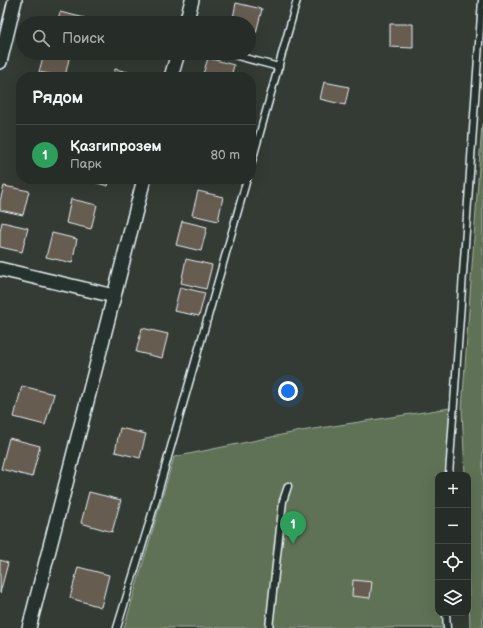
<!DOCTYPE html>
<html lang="ru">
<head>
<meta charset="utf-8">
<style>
  :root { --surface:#262c27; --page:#2e342f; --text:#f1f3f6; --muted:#a4a7a7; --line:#424844; --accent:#ffd166 }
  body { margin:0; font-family:"Balsamiq Sans",sans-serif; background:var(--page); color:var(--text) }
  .controls { position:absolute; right:12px; bottom:12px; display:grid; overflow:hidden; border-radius:8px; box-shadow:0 4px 16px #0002 }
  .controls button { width:36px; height:36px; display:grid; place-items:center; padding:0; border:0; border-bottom:1px solid var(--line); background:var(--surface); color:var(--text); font:20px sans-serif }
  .you { position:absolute; left:288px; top:391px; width:14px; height:14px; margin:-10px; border:3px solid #fff; border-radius:50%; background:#1a73e8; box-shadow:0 0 0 6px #1a73e833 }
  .badge { display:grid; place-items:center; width:26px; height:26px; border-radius:50%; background:var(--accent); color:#fff; font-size:13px; font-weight:700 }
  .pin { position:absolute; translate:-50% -33px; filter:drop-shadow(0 1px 2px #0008) }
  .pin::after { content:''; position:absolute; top:21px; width:14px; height:12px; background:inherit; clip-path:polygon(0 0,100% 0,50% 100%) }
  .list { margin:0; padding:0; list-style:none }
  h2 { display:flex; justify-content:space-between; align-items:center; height:52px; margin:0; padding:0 16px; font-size:17px }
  h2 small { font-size:13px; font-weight:400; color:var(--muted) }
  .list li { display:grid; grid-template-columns:26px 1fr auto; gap:12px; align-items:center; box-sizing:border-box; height:60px; padding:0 16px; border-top:1px solid var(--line) }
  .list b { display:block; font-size:15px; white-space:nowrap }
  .list p { margin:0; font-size:13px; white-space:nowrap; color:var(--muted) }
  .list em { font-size:13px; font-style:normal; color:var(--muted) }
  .icon { flex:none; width:22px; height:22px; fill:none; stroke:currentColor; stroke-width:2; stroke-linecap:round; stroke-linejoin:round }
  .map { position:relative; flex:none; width:483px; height:628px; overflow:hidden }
  .search { position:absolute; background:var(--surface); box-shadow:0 4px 16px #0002; left:16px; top:16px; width:240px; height:44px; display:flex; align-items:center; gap:10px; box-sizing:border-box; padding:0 14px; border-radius:22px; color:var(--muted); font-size:15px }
  .panel { position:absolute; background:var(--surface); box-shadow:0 4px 16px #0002; left:16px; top:72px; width:240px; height:112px; border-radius:16px }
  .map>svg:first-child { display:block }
</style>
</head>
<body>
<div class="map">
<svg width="483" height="628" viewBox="0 0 483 628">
  <rect width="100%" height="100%" fill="#333b34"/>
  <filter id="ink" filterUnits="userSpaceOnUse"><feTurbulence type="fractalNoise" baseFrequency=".025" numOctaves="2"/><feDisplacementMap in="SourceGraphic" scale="8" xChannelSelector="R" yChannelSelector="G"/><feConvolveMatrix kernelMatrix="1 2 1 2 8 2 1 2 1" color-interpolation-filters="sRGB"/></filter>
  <g filter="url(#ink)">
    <g fill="#5e7254" stroke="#a3b2a6">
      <polygon points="483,123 483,628 470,628 468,568 468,475 465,475 462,409 482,124"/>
      <polygon points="450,408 450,475 438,475 438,613 449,613 449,628 124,628 174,457 301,431"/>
    </g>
    <g fill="#665c50" stroke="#e8f1f8">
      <polygon points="236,3 262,9 256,33 249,31 249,23 232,23"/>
      <polygon points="60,12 85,18 84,23 57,23"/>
      <polygon points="390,24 413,24 413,48 390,47"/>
      <polygon points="44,53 70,54 65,77 39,72"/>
      <polygon points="208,58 234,65 231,77 214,77 203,74"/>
      <polygon points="115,69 141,75 140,77 113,77"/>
      <polygon points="324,82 349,87 345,105 320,99"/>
      <polygon points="83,179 110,179 108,186"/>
      <polygon points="4,186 29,191 23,215 0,210 0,201"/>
      <polygon points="198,191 223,197 218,221 192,215"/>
      <polygon points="71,199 97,205 91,229 66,223"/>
      <polygon points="182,221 207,227 201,251 176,245"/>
      <polygon points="2,222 28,228 22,252 0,247 0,232"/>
      <polygon points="52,233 77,239 72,263 46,257"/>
      <polygon points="186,259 212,265 206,289 181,283"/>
      <polygon points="180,287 205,293 199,316 174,311"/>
      <polygon points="142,328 168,334 162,358 136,352"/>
      <polygon points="22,386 54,394 45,425 14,417"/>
      <polygon points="120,428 146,434 140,458 115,452"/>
      <polygon points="9,438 40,446 32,477 1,469"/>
      <polygon points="89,492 121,500 112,532 81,523"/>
      <polygon points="0,560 8,563 0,593"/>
      <polygon points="78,567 109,575 101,607 70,598"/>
      <polygon points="353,580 372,582 370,598 352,596"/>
    </g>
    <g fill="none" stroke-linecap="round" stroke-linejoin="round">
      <defs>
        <g id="service">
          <polyline points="226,53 279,67"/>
          <polyline points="251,165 297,0"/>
          <polyline points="449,475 482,0"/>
          <polyline points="446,613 447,628"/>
          <polyline points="117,628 151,517 247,179"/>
          <polyline points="269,628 283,501 288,486"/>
        </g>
        <g id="minor">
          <polyline points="186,23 192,0"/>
          <polyline points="0,62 15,0"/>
          <polyline points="171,77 178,53"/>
          <polyline points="0,269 114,296"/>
          <path d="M29,628c39,-149 76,-300 115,-449"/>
        </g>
      </defs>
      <use href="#service" stroke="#e8f1f8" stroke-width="9"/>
      <use href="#minor" stroke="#e8f1f8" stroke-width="16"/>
      <use href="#service" stroke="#26332d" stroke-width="6"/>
      <use href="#minor" stroke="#26332d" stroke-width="13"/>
    </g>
  </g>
</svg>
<div class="controls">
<button>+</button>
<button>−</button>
<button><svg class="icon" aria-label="locate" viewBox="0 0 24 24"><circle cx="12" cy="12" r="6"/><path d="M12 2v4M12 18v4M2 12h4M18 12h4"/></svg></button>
<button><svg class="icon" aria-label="layers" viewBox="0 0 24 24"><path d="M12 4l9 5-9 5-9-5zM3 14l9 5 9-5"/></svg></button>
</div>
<div class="you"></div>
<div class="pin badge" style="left:293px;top:544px;background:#2e9e5b">1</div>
<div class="search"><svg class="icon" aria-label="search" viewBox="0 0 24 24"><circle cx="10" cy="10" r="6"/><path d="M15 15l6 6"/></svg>Поиск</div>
<section class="panel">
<h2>Рядом<small></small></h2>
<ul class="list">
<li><span class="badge" style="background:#2e9e5b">1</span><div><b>Қазгипрозем</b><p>Парк</p></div><em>80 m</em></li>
</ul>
</section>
</div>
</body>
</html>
